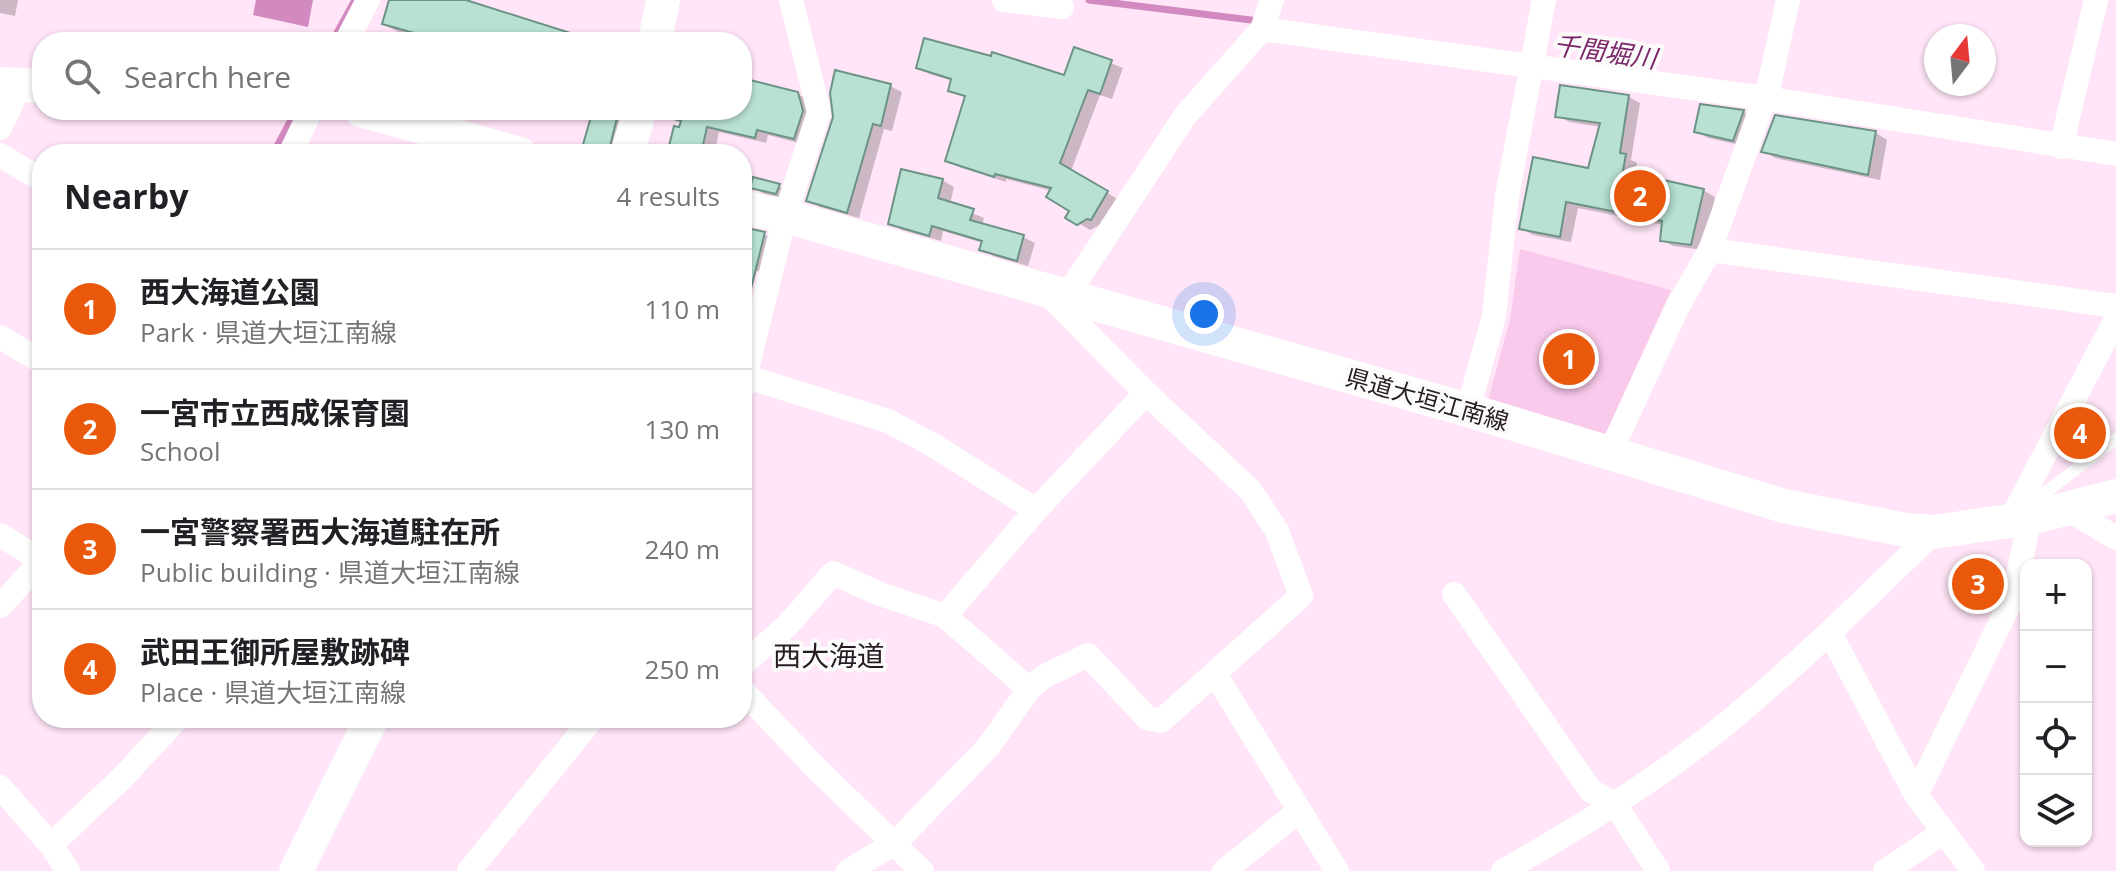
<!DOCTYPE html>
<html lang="en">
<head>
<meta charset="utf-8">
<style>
  :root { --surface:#fff; --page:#f2f2f2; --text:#202124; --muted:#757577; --line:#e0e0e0; --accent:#ea580c }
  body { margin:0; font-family:"Open Sans","Noto Sans JP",sans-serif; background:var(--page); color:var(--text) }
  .controls { position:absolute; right:24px; bottom:24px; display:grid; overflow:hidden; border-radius:16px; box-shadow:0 2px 6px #0004 }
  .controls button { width:72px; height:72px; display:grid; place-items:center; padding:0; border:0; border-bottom:2px solid var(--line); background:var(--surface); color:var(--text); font:40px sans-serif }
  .compass { position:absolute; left:1924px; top:24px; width:72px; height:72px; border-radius:50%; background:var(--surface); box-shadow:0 2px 6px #0004; rotate:16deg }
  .you { position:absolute; left:1204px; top:314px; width:28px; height:28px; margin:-20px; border:6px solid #fff; border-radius:50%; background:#1a73e8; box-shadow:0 0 0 12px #1a73e833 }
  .badge { display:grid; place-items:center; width:52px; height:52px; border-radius:50%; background:var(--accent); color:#fff; font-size:26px; font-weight:700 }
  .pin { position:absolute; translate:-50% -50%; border:4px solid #fff; box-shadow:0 2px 8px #0006 }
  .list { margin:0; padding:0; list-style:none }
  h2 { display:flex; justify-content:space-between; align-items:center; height:104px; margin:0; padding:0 32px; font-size:34px }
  h2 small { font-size:26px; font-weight:400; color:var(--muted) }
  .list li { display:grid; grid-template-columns:52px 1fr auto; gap:24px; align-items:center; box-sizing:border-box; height:120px; padding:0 32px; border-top:2px solid var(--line) }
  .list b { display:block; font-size:30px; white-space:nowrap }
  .list p { margin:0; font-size:26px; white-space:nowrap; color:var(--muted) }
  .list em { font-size:26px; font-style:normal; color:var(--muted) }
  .icon { flex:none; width:44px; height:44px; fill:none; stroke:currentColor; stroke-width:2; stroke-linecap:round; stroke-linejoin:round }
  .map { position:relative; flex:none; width:2116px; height:871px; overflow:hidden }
  .search { position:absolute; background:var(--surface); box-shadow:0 2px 6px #0004; left:32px; top:32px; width:720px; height:88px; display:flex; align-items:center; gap:20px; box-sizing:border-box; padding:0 28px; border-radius:32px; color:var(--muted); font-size:30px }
  .panel { position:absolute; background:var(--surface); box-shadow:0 2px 6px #0004; left:32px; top:144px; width:720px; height:584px; border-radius:32px }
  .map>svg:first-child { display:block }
</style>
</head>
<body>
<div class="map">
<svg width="2116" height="871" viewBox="0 0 2116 871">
  <rect width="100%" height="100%" fill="#ffe5f7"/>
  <polygon fill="#facaec" points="1520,249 1671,290 1604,437 1488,400 1510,319"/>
  <polygon fill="#d289bf" points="256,0 313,0 308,27 253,15"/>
  <g fill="#0003">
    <polygon points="0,0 18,0 15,16 0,13"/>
    <polygon points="391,0 463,0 578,42 428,42 407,37 384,24"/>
    <polygon points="1075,49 1123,68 1112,99 1100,95 1071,171 1119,200 1100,225 1090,230 1068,217 1072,210 1052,191 1006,179 1006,182 959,167 948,161 966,98 950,90 953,81 930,74 918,67 1065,78"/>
    <polygon points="742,80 798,94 810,101 806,145 768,135 766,143 719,132 714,154 669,154 681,129 685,110 742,110"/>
    <polygon points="890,86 902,92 892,131 884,129 859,218 820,207 808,200 835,117"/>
    <polygon points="1629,97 1640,103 1631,160 1637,163 1634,176 1703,190 1715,197 1703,250 1673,246 1662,240 1664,225 1578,208 1571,242 1533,235 1521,228 1590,170 1601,127 1569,122 1557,115"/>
    <polygon points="1701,107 1744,112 1755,119 1745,146 1708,138 1696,131"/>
    <polygon points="595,110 633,110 621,154 598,154 584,147"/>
    <polygon points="1776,117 1876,133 1887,140 1880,180 1775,158 1764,151"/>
    <polygon points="942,180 954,187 950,204 984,218 982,225 1023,237 1035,243 1028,266 993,256 982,249 983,243 943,231 941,241 902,230 890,223"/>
    <polygon points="779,186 790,193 788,199 764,194 753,187"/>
    <polygon points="742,229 764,234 776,241 768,274 742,267"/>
  </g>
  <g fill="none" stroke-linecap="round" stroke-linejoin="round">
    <g stroke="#d289bf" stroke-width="7">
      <polyline points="1089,0 1259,21"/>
      <polyline points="332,42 355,0"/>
      <polyline points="273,154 291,120"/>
    </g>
  </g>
  <g fill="#b8e0d3" stroke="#6d9387" stroke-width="2">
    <polygon points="389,0 466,0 586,38 585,42 446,42 382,24"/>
    <polygon points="924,38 991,56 992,52 1064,75 1074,47 1112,60 1100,94 1088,90 1060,163 1108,191 1091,220 1087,219 1077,225 1065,218 1069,211 1046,197 1051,188 995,174 994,177 945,161 965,96 948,91 951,79 916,68"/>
    <polygon points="835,70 891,84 881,126 873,124 847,213 806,201 833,117 830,93"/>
    <polygon points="742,78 798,92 803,111 794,139 757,130 755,138 707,127 701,154 667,154 674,126 679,127 681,121 666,117 667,110 742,110"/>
    <polygon points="1560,85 1629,95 1620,153 1626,154 1623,171 1704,189 1691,245 1660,241 1662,221 1566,202 1560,237 1519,229 1533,157 1588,168 1600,123 1555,117"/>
    <polygon points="1700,104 1744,110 1733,141 1694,132"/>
    <polygon points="593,110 619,110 608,154 582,148"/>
    <polygon points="1775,115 1876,131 1868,175 1761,152"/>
    <polygon points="901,169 943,179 938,198 974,209 970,220 1024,235 1017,261 979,250 982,241 932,226 929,236 888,224"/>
    <polygon points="753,177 780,184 776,194 750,188"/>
    <polygon points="742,227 765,232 749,297 742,296"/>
  </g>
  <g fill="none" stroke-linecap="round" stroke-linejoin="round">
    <polyline stroke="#fff" stroke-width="12" points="2026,507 2116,439"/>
    <g stroke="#fff" stroke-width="24">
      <polyline points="1004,0 1062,7"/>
      <polyline points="1262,29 1764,98 2116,154"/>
      <polyline points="346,42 368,0"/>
      <polyline points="0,128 20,85"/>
      <polyline points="2061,147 2096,0"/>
      <polyline points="290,154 311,110"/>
      <polyline points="0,155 42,180"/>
      <polyline points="1710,250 2116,306"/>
      <polyline points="1066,297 1185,116 1262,29 1272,0"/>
      <polyline points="0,337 42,362"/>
      <polyline points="747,377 888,421 933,445 1036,510"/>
      <polyline points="742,389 785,216 819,112 791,0"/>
      <polyline points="1468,410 1494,316 1507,196 1544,0"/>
      <polyline points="1609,455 1678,306 1710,250 1769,86 1788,0"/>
      <polyline points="2067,509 2116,538"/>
      <polyline points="2011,519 2116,319"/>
      <polyline points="0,535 42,561"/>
      <polyline points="1454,594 1591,791 1615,804 1658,871"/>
      <polyline points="0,606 42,561"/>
      <polyline points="945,616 1036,510 1146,393"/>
      <polyline points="1830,633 1916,795 1973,871"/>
      <polyline points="742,665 787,626 833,573 880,594 945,616 1029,689"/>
      <polyline points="1215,674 1337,871"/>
      <polyline points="742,690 816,768 922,871"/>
      <polyline points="0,787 51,845 68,871"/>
      <polyline points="1916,795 2013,597 2030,518"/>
      <polyline points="51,845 122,778 178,718"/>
      <polyline points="469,871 593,718"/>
      <polyline points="848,871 895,843 989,746 1029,689 1043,677 1088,655 1147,718 1161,721 1301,596 1277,531 1251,491 1146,393 1046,292"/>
      <polyline points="1224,871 1299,811"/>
      <path d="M1503,871c78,-44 155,-92 224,-148 73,-60 140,-126 207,-191"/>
      <polyline points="1885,871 1944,832"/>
    </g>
    <g stroke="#fff" stroke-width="34">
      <polyline points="655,42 663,0"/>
      <polyline points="0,84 42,86"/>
      <polyline points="361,110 520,154"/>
      <polyline points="627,154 640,110"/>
      <polyline points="742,207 785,216 1468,410 1784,506 1906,530 1934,532 2030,518 2116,496"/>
      <polyline points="296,871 372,718"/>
    </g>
  </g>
  <g text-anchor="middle" stroke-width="8" stroke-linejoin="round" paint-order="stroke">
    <g font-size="24" fill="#271c24" stroke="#fbfbfb">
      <text transform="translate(1427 400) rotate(16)" y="8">県道大垣江南線</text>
    </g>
    <g font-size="26" font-style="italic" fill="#7c266a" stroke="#fbfbfb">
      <text transform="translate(1605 52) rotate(8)" y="9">千間堀川</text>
    </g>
    <g font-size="28" fill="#271c24" stroke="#fbfbfb">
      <text x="829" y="666">西大海道</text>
    </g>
  </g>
</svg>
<div class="controls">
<button>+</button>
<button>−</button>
<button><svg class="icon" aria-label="locate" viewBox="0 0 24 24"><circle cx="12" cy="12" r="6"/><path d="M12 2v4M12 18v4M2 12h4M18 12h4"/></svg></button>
<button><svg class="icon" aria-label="layers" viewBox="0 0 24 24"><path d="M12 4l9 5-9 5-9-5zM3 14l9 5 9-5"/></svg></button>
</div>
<svg class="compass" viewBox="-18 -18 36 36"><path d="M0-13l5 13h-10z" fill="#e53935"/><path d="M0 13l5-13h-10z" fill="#757577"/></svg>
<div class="you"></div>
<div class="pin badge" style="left:1569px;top:359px">1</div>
<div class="pin badge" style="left:1640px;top:196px">2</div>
<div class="pin badge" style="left:1978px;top:584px">3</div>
<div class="pin badge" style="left:2080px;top:433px">4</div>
<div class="search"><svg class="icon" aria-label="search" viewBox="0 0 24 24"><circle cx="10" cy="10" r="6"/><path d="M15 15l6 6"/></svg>Search here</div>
<section class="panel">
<h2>Nearby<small>4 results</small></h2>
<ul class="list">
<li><span class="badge">1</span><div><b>西大海道公園</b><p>Park · 県道大垣江南線</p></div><em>110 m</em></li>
<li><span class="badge">2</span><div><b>一宮市立西成保育園</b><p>School</p></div><em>130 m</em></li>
<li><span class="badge">3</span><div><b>一宮警察署西大海道駐在所</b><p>Public building · 県道大垣江南線</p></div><em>240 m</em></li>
<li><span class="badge">4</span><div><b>武田王御所屋敷跡碑</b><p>Place · 県道大垣江南線</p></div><em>250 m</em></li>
</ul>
</section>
</div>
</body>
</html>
